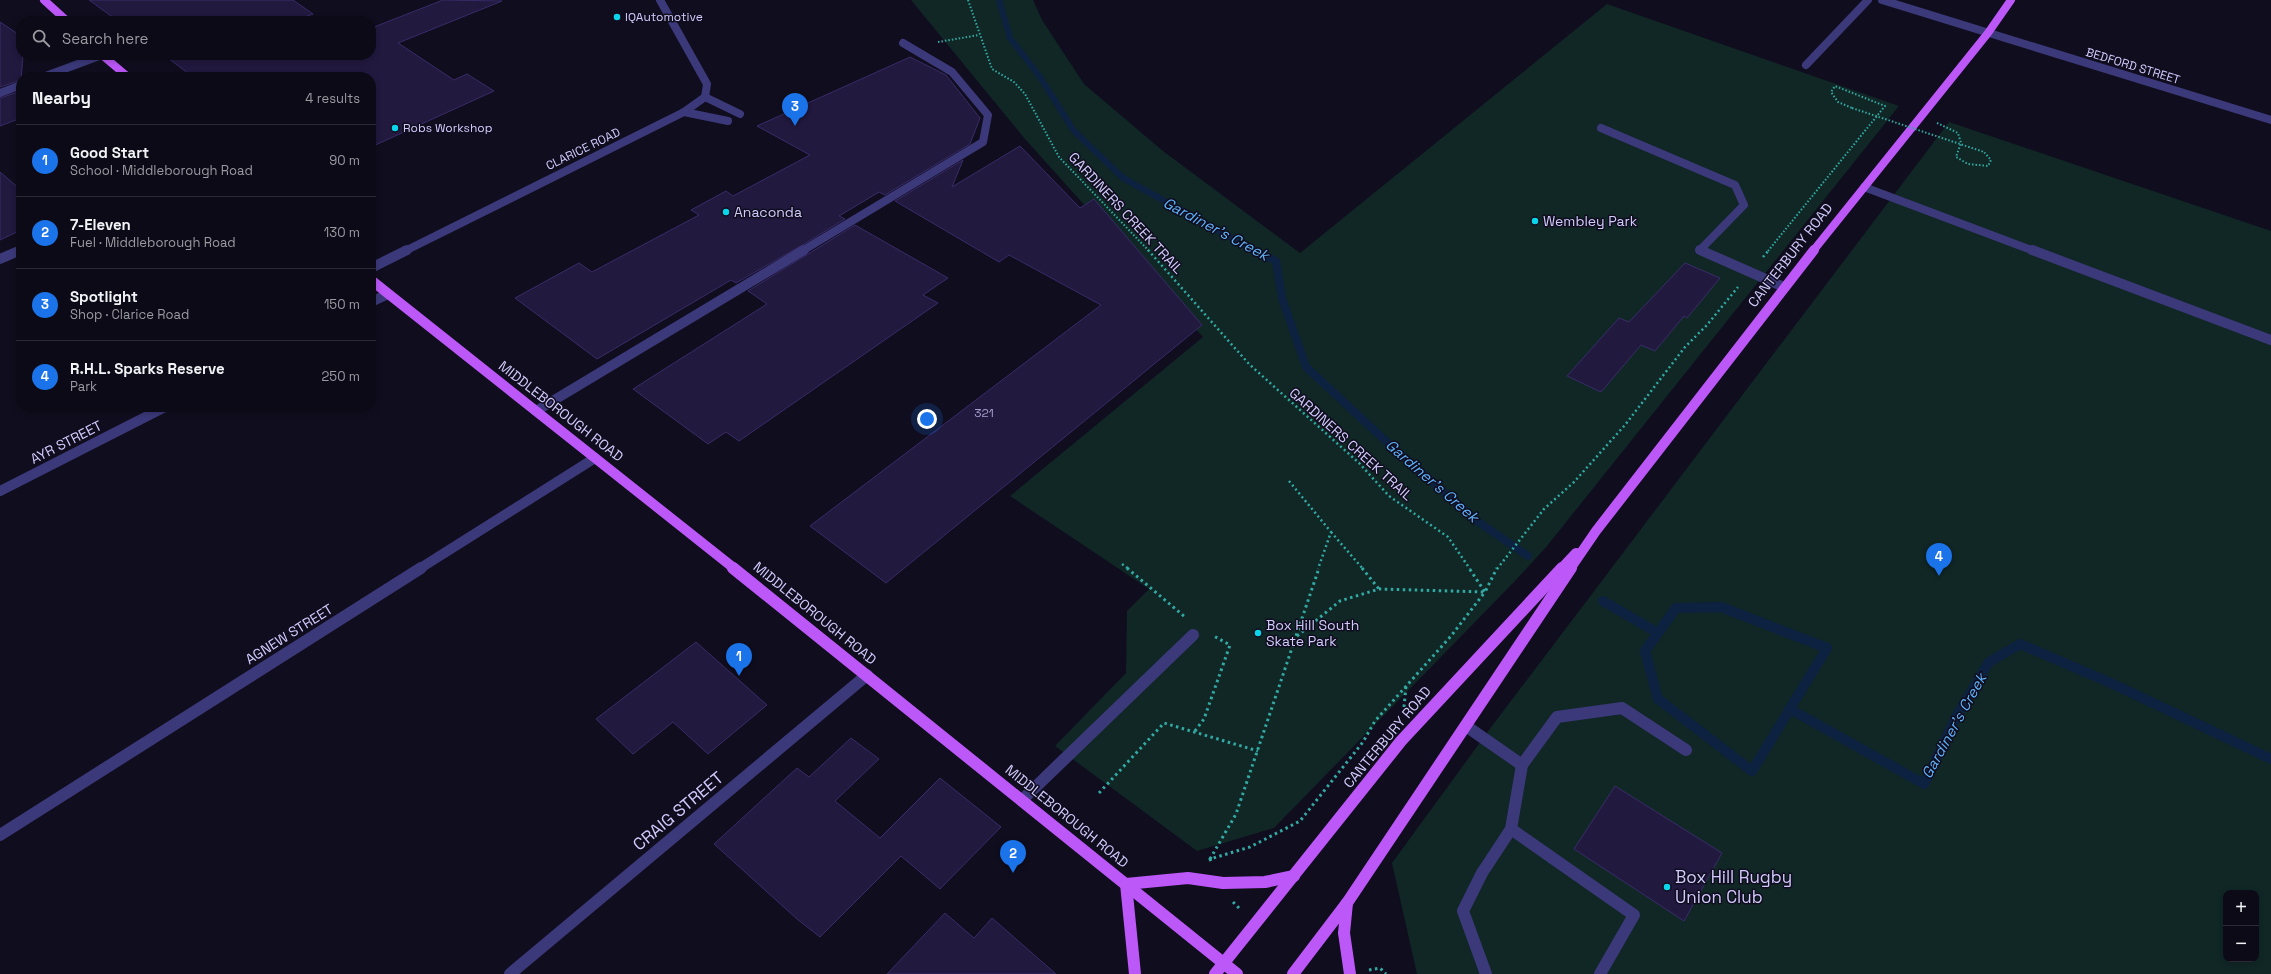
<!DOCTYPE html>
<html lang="en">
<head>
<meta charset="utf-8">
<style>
  :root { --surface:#0c0a16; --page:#1a1823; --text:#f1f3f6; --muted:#9a9aa1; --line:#2c2b35; --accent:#1a73e8 }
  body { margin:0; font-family:"Space Grotesk",sans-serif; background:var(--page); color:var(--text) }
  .controls { position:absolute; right:12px; bottom:12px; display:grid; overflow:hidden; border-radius:8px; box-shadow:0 2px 6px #0003 }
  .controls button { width:36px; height:36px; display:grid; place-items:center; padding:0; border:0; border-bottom:1px solid var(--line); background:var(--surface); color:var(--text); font:20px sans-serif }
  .you { position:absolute; left:927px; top:419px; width:14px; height:14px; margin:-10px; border:3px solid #fff; border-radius:50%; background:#1a73e8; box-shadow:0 0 0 6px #1a73e833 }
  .badge { display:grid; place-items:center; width:26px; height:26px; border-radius:50%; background:var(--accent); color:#fff; font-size:13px; font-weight:700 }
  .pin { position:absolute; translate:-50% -33px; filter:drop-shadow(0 1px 2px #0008) }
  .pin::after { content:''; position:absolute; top:21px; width:14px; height:12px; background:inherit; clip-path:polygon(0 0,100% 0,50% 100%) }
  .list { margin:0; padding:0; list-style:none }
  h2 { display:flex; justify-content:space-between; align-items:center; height:52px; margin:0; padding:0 16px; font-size:17px }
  h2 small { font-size:13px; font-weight:400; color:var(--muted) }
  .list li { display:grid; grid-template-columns:26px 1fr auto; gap:12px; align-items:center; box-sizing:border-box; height:72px; padding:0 16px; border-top:1px solid var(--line) }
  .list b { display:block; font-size:15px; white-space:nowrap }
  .list p { margin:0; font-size:13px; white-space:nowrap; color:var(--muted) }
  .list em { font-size:13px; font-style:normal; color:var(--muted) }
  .icon { flex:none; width:22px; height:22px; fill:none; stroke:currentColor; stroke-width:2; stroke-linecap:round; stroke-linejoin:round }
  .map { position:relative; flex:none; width:2271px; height:974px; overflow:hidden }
  .search { position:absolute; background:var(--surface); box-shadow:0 2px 6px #0003; left:16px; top:16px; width:360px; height:44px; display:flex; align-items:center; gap:10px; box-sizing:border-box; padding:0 14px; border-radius:16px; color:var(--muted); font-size:15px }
  .panel { position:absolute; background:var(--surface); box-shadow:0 2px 6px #0003; left:16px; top:72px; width:360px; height:340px; border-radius:16px }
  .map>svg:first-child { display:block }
</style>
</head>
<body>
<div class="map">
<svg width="2271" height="974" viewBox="0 0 2271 974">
  <rect width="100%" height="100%" fill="#100d1e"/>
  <g fill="#102726" fill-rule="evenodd">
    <polygon points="911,0 1033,0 1042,20 1084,84 1163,151 1300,253 1607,4 1899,106 1547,546 1515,581 1274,828 1197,851 1055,746 1126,673 1127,611 1149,589 1010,496 1203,337 1025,139"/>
    <path d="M1949,122l322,109v743h-854l-25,-111 100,-137zM2226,893h30v66h-30z"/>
  </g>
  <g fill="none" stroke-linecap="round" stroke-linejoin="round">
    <polyline stroke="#0d2141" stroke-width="6" points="999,0 1010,38 1040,77 1074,131 1123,178 1255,251"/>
    <polyline stroke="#0d2141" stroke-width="8" points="1253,250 1276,261 1282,298 1306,367 1389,444 1477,521 1528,556"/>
    <g stroke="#0d2141" stroke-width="10">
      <polyline points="1603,601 1658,633"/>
      <polygon points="1721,607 1827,648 1752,771 1658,699 1645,651 1676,608"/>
      <polyline points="1790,709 1924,784 1957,715 1989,662 2020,644 2113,684 2271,759"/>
    </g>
  </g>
  <g fill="#21193e" stroke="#382c69">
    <polygon points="89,0 293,0 313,14 294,21 118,21"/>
    <polygon points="443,0 502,1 398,43 454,80 467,74 494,91 371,147 371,77 193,77 164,55 371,55 371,25 374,27"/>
    <polygon points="0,22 21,36 21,55 23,55 21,80 0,87"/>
    <polygon points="910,57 946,75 980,118 970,144 885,195 879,192 839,216 845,219 804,244 736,283 731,280 597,359 515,298 579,263 592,272 699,215 691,210 726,191 733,196 810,155 757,126"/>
    <polygon points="21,91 21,118 0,126 0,98"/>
    <polygon points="1020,146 1080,208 1094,199 1202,325 886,583 810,526 1101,305 1009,255 999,262 895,201 963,160 952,187"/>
    <polygon points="0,172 21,190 21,230 0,240"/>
    <polygon points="855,225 948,278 923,295 938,303 739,441 726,432 708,444 633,389 767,304 748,291"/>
    <polygon points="1685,263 1720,278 1687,318 1684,316 1655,351 1641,345 1601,392 1567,376 1619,318 1629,322"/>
    <polygon points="696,642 767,705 708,754 673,722 633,754 596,719"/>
    <polygon points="851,738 879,759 835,801 880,838 940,778 1001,827 940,889 901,856 820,937 797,919 714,844 797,768 809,777"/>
    <polygon points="1615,786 1722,853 1684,921 1574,849"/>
    <polygon points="945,913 974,938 992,918 1056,974 887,974"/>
  </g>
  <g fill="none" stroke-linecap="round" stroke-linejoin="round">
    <g stroke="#32aaa3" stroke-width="2" stroke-dasharray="1.5 2" stroke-linecap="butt">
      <polyline points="968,0 992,69 1014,82 1025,94 1059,157 1149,251"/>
      <polyline points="938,42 979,35"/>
      <polyline points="1937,123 1958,133 1961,143 1956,157 1968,164 1988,166 1991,160 1984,152"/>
      <polyline points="1768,251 1885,106 1835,86 1831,92 1838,102 1852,108"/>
    </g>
    <g stroke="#32aaa3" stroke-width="2.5" stroke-dasharray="2 3" stroke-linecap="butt">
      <polyline points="1148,250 1249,364 1359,463 1389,496 1448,537 1470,569"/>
      <polyline points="1763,257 1769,250"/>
      <polyline points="1289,481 1331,532 1318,569"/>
      <polyline points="1331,532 1363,569"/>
      <polyline points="1122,564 1129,569"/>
      <polyline points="1497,569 1544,509 1574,482 1625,425 1685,347 1707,325 1738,287"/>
    </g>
    <g stroke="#32aaa3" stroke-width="3" stroke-dasharray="2.5 3.5" stroke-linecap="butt">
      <polyline points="1127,568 1185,617"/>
      <polyline points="1362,568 1379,589"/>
      <polyline points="1297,636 1340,601 1379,589 1485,592 1497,568"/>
      <polyline points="1404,707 1406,686"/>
      <polyline points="1195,731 1204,719 1230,645 1212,635"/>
      <polyline points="1099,793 1164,723 1258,751"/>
      <polyline points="1210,859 1236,814 1319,568"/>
      <polyline points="1211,861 1210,859 1250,847 1300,821 1363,742 1375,721 1451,636 1485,592 1469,568"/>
      <polyline points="1233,902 1241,910"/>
      <polyline points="1369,970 1380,968 1386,974"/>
    </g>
    <g stroke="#3c397b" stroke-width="8">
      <polyline points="1806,65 1868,0"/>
      <polyline points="705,97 740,114"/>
      <polyline points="684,112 728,121"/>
      <polyline points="1601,128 1735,185 1744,205 1700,250 1702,251"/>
      <polyline points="1864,187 2034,251"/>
      <polyline points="802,251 983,142 988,115 952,72 903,43"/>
    </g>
    <g stroke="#3c397b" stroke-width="10">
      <polyline points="1700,250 1784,287"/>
      <polyline points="2032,250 2271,340"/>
      <polyline points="536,411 804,250"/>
    </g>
    <g stroke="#3c397b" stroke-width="12">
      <polyline points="1466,726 1522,765"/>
      <polyline points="1022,800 1193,635"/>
      <polyline points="1511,829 1634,915 1600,974"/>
      <polyline points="1486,974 1463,911 1482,873 1511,829 1522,765 1557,717 1622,708 1686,750"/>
    </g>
    <g stroke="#3c397b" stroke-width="8">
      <polyline points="1882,0 2271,120"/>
      <polyline points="43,77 102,55"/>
      <polyline points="0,93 21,85"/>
      <polyline points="19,251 21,250"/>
      <polyline points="405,251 684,112 705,97 707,84 660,0"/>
    </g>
    <g stroke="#3c397b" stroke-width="10">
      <polyline points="0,259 21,250"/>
      <polyline points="371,268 407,250"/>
      <polyline points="371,302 388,294"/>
      <polyline points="0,491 165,407"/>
      <polyline points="419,569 595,458"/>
    </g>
    <g stroke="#3c397b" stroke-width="12">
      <polyline points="0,835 421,568"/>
      <polyline points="510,974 867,675"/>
    </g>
    <g stroke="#bc57f8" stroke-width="8">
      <polyline points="44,0 67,21"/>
      <polyline points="102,55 128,77"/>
      <polyline points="1813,251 1988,33 2011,0"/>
    </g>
    <g stroke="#bc57f8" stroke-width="10">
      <polyline points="371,280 735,569"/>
      <polyline points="1561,569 1576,553"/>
      <polyline points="1570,569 1596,531 1814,250"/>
    </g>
    <g stroke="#bc57f8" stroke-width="12">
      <polyline points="733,568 1237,974"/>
      <polyline points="1126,884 1188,878 1223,883 1265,882 1294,876"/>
      <polyline points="1126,884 1135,974"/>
      <polyline points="1347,903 1344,933 1350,974"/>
      <polyline points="1215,974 1401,741 1562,568"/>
      <polyline points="1293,974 1347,903 1571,568"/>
    </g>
    <polyline stroke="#32aaa3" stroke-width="2" stroke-dasharray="1.5 2" stroke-linecap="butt" points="1852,108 1984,152"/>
  </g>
  <g fill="#09d5eb" stroke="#100d1e" stroke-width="1.5">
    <circle cx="617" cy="17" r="4"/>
    <circle cx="395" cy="128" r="4"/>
    <circle cx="726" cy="212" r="4"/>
    <circle cx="1535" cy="221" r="4"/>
    <circle cx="1258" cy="633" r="4"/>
    <circle cx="1667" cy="887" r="4"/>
  </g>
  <g text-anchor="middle" stroke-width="3" stroke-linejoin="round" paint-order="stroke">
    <g font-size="12" fill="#d1cbfd" stroke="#100d1e" text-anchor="start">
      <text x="625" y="21">IQAutomotive</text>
      <text x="403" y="132">Robs Workshop</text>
    </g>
    <g font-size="12" fill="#d1cbfd" stroke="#100d1e">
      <text transform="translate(2133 66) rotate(17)" y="4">BEDFORD STREET</text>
      <text transform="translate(583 149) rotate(-26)" y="4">CLARICE ROAD</text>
    </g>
    <g font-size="12" fill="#a59ecd">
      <text x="984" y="417">321</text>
    </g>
    <g font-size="14" fill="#d1cbfd" stroke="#100d1e" text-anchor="start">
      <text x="734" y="217">Anaconda</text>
      <text x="1543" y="226">Wembley Park</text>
      <text x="1266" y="630">Box Hill South<tspan x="1266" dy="16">Skate Park</tspan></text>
    </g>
    <g font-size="14" fill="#d1cbfd" stroke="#100d1e">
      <text transform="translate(1126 213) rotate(47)" y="5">GARDINERS CREEK TRAIL</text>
      <text transform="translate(1790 255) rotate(-52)" y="5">CANTERBURY ROAD</text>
      <text transform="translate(561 411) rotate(38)" y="5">MIDDLEBOROUGH ROAD</text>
      <text transform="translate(66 442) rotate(-27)" y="5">AYR STREET</text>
      <text transform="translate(1351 444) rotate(42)" y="5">GARDINERS CREEK TRAIL</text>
      <text transform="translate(815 613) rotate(39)" y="5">MIDDLEBOROUGH ROAD</text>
      <text transform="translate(289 634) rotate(-32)" y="5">AGNEW STREET</text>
      <text transform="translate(1387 737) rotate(-50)" y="5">CANTERBURY ROAD</text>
      <text transform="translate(1067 816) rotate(39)" y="5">MIDDLEBOROUGH ROAD</text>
    </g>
    <g font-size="15" font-style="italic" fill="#5eb1f9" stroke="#100d1e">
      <text transform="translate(1216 229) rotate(28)" y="5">Gardiner's Creek</text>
      <text transform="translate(1432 481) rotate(41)" y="5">Gardiner's Creek</text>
      <text transform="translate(1954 726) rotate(-61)" y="5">Gardiner's Creek</text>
    </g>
    <g font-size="17" fill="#d1cbfd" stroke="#100d1e">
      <text transform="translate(678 811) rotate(-40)" y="6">CRAIG STREET</text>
    </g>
    <g font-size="17" fill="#d1cbfd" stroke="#100d1e" text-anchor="start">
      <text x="1675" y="883">Box Hill Rugby<tspan x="1675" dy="20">Union Club</tspan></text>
    </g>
  </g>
</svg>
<div class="controls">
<button>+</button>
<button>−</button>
</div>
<div class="you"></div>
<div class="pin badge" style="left:739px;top:676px">1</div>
<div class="pin badge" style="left:1013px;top:873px">2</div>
<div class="pin badge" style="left:795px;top:126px">3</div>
<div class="pin badge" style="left:1939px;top:576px">4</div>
<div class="search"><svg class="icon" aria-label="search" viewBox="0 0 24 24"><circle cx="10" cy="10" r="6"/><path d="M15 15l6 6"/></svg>Search here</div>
<section class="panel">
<h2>Nearby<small>4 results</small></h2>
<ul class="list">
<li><span class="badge">1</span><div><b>Good Start</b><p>School · Middleborough Road</p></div><em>90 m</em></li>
<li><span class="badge">2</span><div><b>7-Eleven</b><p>Fuel · Middleborough Road</p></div><em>130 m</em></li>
<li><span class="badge">3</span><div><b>Spotlight</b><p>Shop · Clarice Road</p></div><em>150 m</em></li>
<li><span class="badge">4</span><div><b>R.H.L. Sparks Reserve</b><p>Park</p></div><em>250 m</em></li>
</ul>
</section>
</div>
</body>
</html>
